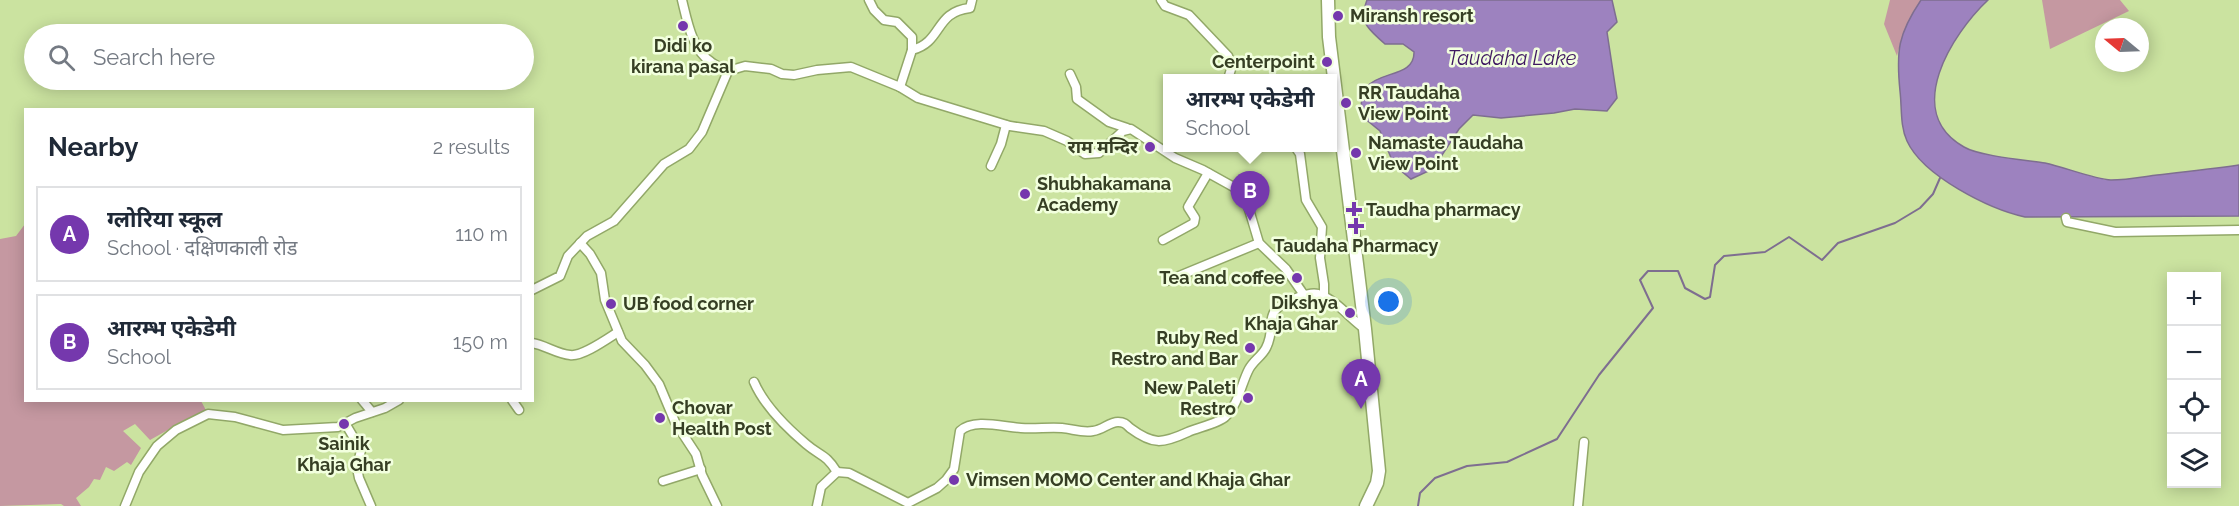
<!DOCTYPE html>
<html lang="en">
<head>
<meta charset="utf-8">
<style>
  :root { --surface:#fff; --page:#f2f2f3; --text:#1f2937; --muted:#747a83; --line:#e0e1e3; --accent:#7538ad }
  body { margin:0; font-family:Raleway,"Noto Sans Devanagari",sans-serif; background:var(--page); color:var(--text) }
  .controls { position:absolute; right:18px; bottom:18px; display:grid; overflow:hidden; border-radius:0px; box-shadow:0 3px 15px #0003 }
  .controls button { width:54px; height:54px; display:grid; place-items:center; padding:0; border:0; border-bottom:2px solid var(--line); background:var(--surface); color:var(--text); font:30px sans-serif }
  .compass { position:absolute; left:2095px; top:18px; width:54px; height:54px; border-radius:50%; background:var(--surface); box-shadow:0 3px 15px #0003; rotate:289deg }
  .you { position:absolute; left:1389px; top:302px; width:21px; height:21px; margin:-15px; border:4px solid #fff; border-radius:50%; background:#1a73e8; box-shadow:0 0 0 9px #1a73e833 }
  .badge { display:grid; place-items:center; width:39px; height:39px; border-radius:50%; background:var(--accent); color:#fff; font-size:20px; font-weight:700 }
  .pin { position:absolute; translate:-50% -50px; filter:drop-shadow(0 2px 3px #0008) }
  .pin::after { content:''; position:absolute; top:32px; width:21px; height:18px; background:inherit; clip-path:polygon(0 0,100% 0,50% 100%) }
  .popup { position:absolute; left:1163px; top:74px; width:174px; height:78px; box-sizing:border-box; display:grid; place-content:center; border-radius:0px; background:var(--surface); filter:drop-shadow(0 2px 4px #0005); font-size:20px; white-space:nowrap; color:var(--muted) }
  .popup b { font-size:22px; color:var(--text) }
  .popup::after { content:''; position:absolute; left:50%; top:100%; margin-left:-12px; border:12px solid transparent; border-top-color:var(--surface) }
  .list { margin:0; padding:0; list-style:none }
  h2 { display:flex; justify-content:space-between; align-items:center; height:78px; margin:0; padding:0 24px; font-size:26px }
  h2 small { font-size:20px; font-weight:400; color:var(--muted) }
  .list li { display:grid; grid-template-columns:39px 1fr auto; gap:18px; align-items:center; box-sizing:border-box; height:96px; margin:0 12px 12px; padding:0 12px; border:2px solid var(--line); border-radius:0px }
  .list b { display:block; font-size:22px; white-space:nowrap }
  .list p { margin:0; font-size:20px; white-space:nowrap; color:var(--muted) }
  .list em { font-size:20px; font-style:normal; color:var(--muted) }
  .icon { flex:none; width:33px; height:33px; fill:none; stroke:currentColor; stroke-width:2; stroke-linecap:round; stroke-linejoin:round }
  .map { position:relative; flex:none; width:2239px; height:506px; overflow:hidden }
  .search { position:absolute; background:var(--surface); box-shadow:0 3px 15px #0003; left:24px; top:24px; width:510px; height:66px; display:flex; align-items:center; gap:15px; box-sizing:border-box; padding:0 21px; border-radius:33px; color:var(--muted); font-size:22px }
  .panel { position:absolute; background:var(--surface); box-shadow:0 3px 15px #0003; left:24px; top:108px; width:510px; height:294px; border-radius:0px }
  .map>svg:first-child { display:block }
</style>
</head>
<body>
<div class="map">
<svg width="2239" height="506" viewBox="0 0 2239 506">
  <rect width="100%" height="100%" fill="#cbe3a0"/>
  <g fill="#c598a1">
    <path d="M1890,0h31c-12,17 -19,35 -24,56l-13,-32z"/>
    <polygon points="2042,0 2120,0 2129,11 2050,49"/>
    <polygon points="25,224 26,400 201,401 207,412 193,416 150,440 135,424 123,431 141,448 131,465 127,462 114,471 106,467 100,480 94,479 89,487 76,498 81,506 64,506 61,504 0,506 0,239 16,236"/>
  </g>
  <g fill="#9d82bf" stroke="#7e6e90" stroke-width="1.5">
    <path d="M1367,0h245l5,22 -10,10 10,66 -10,13 -32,-2 -21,4 -53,5 -28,-3 -14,14 -26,40 -22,10 -17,-14 -14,-34 -17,-14c-13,-55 52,-31 51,-65l-11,-8h-18c-16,-15 -27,-20 -18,-44z"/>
    <path d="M1921,0h67c-36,34 -86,112 -24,147 15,9 61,13 81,16 19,4 49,16 66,17 15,0 31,-3 46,-5 27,-3 55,-6 82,-10v51l-214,1c-36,-8 -102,-41 -118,-76 -7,-15 -5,-33 -7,-50 -4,-40 -2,-57 21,-91z"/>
  </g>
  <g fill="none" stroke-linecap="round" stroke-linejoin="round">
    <polyline stroke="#7e6e90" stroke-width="2" points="1418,506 1420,493 1435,478 1467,466 1507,462 1557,439 1599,375 1653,308 1640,280 1648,271 1678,271 1685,288 1705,299 1710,297 1715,265 1724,256 1765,252 1789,237 1822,260 1838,243 1895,223 1920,208 1933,194 1940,178"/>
    <defs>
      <g id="street">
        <path d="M682,0c5,20 10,50 29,62 5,4 12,6 17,9"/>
        <polyline points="869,0 874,10 884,20 897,22 912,37 912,50"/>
        <polyline points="1161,0 1165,6 1189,15 1228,56 1232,66 1228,79"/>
        <polyline points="1070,74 1076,87 1077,99 1109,122 1127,128"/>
        <path d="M900,87l12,-37c31,-8 22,-38 58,-42l2,-8"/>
        <polyline points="1296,148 1300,154 1306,200 1322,227 1320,258 1324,284 1324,297"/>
        <polyline points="991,166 1001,144 1006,125"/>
        <polyline points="2066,218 2067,222 2115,232 2239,230"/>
        <polyline points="1163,240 1194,223 1195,218 1188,207 1208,173"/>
        <polyline points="580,243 590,254 601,273 605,300 622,341 645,365 659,384 675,422 696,454 702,475 717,506"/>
        <polyline points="1167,281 1259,243"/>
        <polyline points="532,290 560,276 568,256 587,236 614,221 664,164 689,149 702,132 728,71 745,66 771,69 782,74 794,75 817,70 851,67 900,87 918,98 1010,126 1044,131 1067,141 1085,154 1099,153 1123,131 1131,129 1175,158 1203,170 1239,190 1248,206 1259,243 1286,269 1304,295"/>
        <path d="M532,343c13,2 25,11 38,12 12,2 37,-16 48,-23"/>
        <path d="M754,382c10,23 33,46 52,62 14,12 20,10 31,28"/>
        <polyline points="362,400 372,412"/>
        <polyline points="512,400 519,410"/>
        <polyline points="345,423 361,450 357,468 359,478 371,506"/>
        <polyline points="663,481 701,469"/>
        <polyline points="125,506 139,472 157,446 176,430 208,414 235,417 283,430 338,427 355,418 385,408 399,400"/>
        <path d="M817,506l4,-19 16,-15 12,1 59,30 29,-15 9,-8 8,-11 6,-38c14,-13 43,-4 61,-3 14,1 28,-1 41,0 11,1 20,5 31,3 10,-1 16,-9 25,-9 6,0 8,2 12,6 23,17 32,16 58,4 9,-4 31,-9 37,-15 14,-13 16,-33 24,-48 5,-9 13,-13 17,-21 13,-26 -8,-35 30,-50 6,-2 14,-6 22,-4 19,6 31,24 47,35"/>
        <polyline points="1578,506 1584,442"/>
      </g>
      <polyline id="secondary" points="1328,0 1329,37 1365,329 1379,471 1377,483 1366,506"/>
    </defs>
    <use href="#street" stroke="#92a868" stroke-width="11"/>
    <use href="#secondary" stroke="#92a868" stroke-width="15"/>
    <use href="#street" stroke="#fff" stroke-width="8"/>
    <use href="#secondary" stroke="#fff" stroke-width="12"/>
  </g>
  <g fill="#7538ad" stroke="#f2ffde" stroke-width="2">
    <circle cx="1338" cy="16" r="6"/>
    <circle cx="683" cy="26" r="6"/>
    <circle cx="1327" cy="62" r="6"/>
    <circle cx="1346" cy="103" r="6"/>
    <circle cx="1150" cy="147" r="6"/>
    <circle cx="1356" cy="153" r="6"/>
    <circle cx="1025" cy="194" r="6"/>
    <path d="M1351 201h6v6h6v6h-6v6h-6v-6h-6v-6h6z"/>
    <path d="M1353 217h6v6h6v6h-6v6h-6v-6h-6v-6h6z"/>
    <circle cx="1297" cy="278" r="6"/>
    <circle cx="611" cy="304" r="6"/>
    <circle cx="1350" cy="313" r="6"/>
    <circle cx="1250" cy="348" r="6"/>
    <circle cx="1248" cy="398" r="6"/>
    <circle cx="660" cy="418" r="6"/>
    <circle cx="344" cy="424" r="6"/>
    <circle cx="954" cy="480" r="6"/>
  </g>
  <g text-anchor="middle" stroke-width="5" stroke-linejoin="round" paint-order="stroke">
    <g font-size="18" font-weight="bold" fill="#363f24" stroke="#f2ffde" text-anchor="start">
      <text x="1350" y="22">Miransh resort</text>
      <text x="683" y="52" text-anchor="middle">Didi ko<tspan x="683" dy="21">kirana pasal</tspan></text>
      <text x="1315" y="68" text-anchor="end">Centerpoint</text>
      <text x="1358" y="99">RR Taudaha<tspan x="1358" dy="21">View Point</tspan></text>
      <text x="1368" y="149">Namaste Taudaha<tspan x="1368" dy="21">View Point</tspan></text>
      <text x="1138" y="153" text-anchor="end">राम मन्दिर</text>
      <text x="1037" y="190">Shubhakamana<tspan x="1037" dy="21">Academy</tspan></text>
      <text x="1366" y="216">Taudha pharmacy</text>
      <text x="1356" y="252" text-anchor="middle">Taudaha Pharmacy</text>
      <text x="1285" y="284" text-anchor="end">Tea and coffee</text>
      <text x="1338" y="309" text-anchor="end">Dikshya<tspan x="1338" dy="21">Khaja Ghar</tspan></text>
      <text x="623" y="310">UB food corner</text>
      <text x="1238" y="344" text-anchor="end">Ruby Red<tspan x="1238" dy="21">Restro and Bar</tspan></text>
      <text x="1236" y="394" text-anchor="end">New Paleti<tspan x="1236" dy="21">Restro</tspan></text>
      <text x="672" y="414">Chovar<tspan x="672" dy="21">Health Post</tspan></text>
      <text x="344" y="450" text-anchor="middle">Sainik<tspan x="344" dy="21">Khaja Ghar</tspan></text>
      <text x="966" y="486">Vimsen MOMO Center and Khaja Ghar</text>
    </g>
    <g font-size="20" font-style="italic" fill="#3e1761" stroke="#f2ffde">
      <text x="1512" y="65">Taudaha Lake</text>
    </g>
  </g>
</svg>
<div class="controls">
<button>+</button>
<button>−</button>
<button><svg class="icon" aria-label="locate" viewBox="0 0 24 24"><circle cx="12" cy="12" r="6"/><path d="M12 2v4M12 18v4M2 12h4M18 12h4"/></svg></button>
<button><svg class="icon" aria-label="layers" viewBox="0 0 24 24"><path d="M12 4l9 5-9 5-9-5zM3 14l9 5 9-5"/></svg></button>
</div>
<svg class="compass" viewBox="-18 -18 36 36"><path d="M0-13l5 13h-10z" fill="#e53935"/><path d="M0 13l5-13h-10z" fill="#747a83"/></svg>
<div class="you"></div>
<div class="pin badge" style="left:1361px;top:409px">A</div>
<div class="pin badge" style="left:1250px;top:221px">B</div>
<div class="popup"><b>आरम्भ एकेडेमी</b>School</div>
<div class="search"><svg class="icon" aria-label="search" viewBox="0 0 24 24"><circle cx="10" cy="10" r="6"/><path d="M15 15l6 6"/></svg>Search here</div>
<section class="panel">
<h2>Nearby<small>2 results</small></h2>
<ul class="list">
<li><span class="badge">A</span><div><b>ग्लोरिया स्कूल</b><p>School · दक्षिणकाली रोड</p></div><em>110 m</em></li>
<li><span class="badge">B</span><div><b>आरम्भ एकेडेमी</b><p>School</p></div><em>150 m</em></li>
</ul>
</section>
</div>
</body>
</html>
